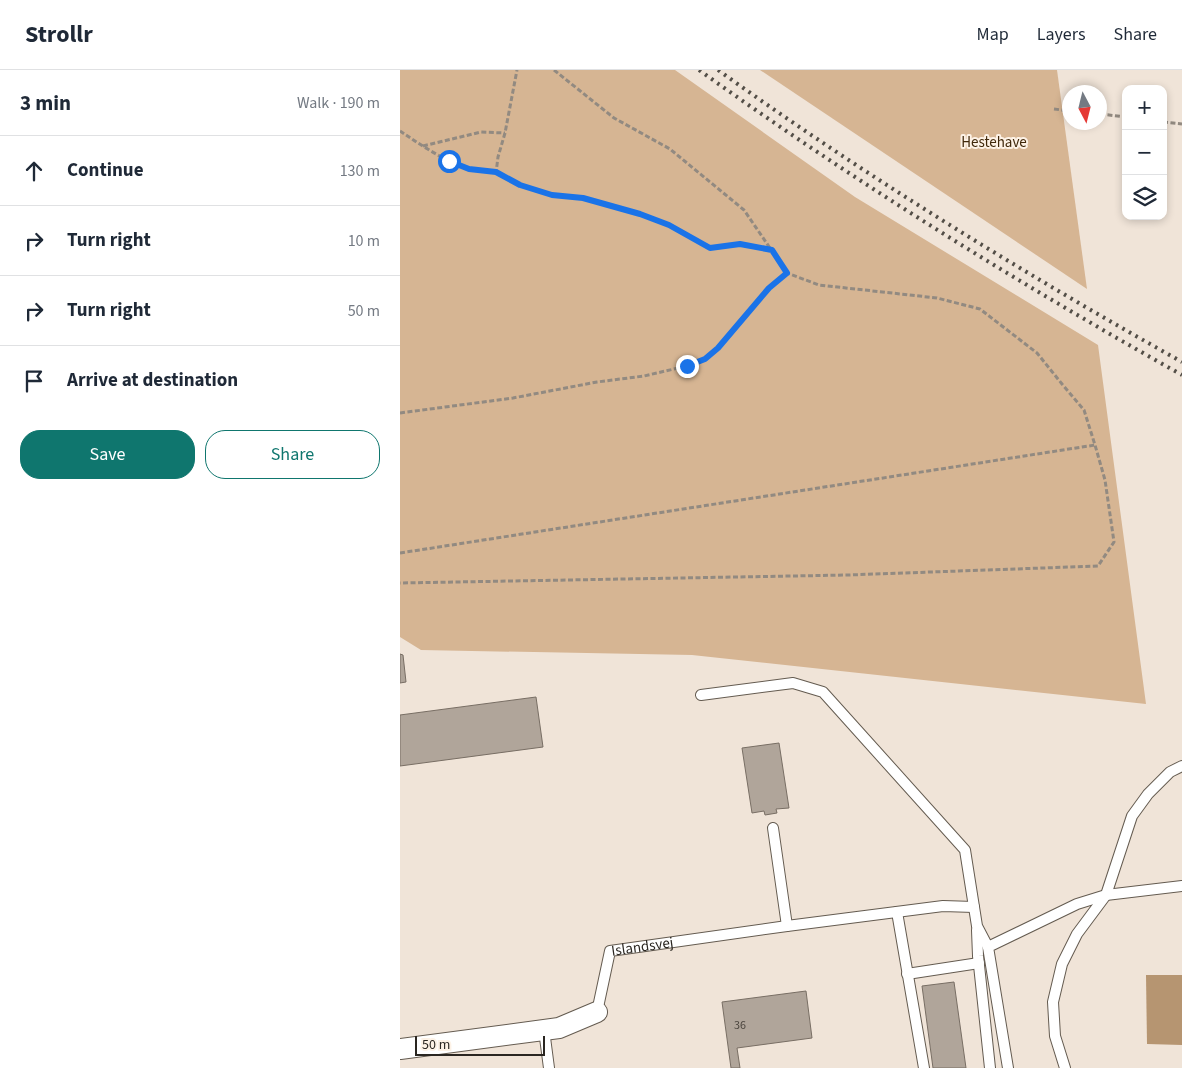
<!DOCTYPE html>
<html lang="en">
<head>
<meta charset="utf-8">
<style>
  :root { --surface:#fff; --page:#f6f6f7; --text:#1f2937; --muted:#747a83; --line:#e0e1e3; --accent:#0f766e }
  body { margin:0; font-family:"Source Sans 3",sans-serif; background:var(--page); color:var(--text) }
  .controls { position:absolute; right:15px; top:15px; display:grid; overflow:hidden; border-radius:10px; box-shadow:0 2px 8px #0003 }
  .controls button { width:45px; height:45px; display:grid; place-items:center; padding:0; border:0; border-bottom:1px solid var(--line); background:var(--surface); color:var(--text); font:25px sans-serif }
  .compass { position:absolute; left:662px; top:15px; width:45px; height:45px; border-radius:50%; background:var(--surface); box-shadow:0 2px 8px #0003; rotate:173deg }
  .scale { position:absolute; left:15px; bottom:12px; width:130px; box-sizing:border-box; padding-left:5px; border:2px solid #2a2621; border-top:0; font-size:14px; line-height:18px; white-space:nowrap; color:#2a2621; -webkit-text-stroke:4px #fdf2e6; paint-order:stroke }
  .stop { position:absolute; width:15px; height:15px; margin:-11px; border:4px solid #1a73e8; border-radius:50%; background:#fff }
  .stop.end { background:#1a73e8; border-color:#fff; box-shadow:0 1px 5px #0008 }
  .list { margin:0; padding:0; list-style:none }
  h2 { display:flex; justify-content:space-between; align-items:center; height:65px; margin:0; padding:0 20px; font-size:21px }
  h2 small { font-size:16px; font-weight:400; color:var(--muted) }
  .list li { display:grid; grid-template-columns:32px 1fr auto; gap:15px; align-items:center; box-sizing:border-box; height:70px; padding:0 20px; border-top:1px solid var(--line) }
  .list b { display:block; font-size:19px; white-space:nowrap }
  .list em { font-size:16px; font-style:normal; color:var(--muted) }
  .actions { display:flex; gap:10px; padding:15px 20px }
  .actions a { flex:1; padding:11px 0; border:1px solid var(--accent); border-radius:20px; text-align:center; font-size:18px; color:var(--accent) }
  .actions .main { background:var(--accent); color:#fff }
  .icon { flex:none; width:28px; height:28px; fill:none; stroke:currentColor; stroke-width:2; stroke-linecap:round; stroke-linejoin:round }
  .map { position:relative; flex:none; width:782px; height:998px; overflow:hidden }
  header { display:flex; align-items:center; gap:30px; box-sizing:border-box; height:70px; padding:0 25px; background:var(--surface); border-bottom:1px solid var(--line) }
  header strong { font-size:24px }
  nav { display:flex; gap:28px; margin-inline-start:auto; font-size:18px }
  main { display:flex }
  aside { flex:1; background:var(--surface) }
  .map>svg:first-child { display:block }
</style>
</head>
<body>
<header>
<strong>Strollr</strong>
<nav><a>Map</a><a>Layers</a><a>Share</a></nav>
</header>
<main>
<aside>
<h2>3 min<small>Walk · 190 m</small></h2>
<ul class="list">
<li><svg class="icon" aria-label="ahead" viewBox="0 0 24 24"><path d="M12 20V5M6 11l6-6 6 6"/></svg><div><b>Continue</b></div><em>130 m</em></li>
<li><svg class="icon" aria-label="right" viewBox="0 0 24 24"><path d="M7 20v-9h11M14 6l5 5-5 5"/></svg><div><b>Turn right</b></div><em>10 m</em></li>
<li><svg class="icon" aria-label="right" viewBox="0 0 24 24"><path d="M7 20v-9h11M14 6l5 5-5 5"/></svg><div><b>Turn right</b></div><em>50 m</em></li>
<li><svg class="icon" aria-label="arrive" viewBox="0 0 24 24"><path d="M6 21V4h12l-3 4 3 4H6"/></svg><div><b>Arrive at destination</b></div></li>
</ul>
<div class="actions"><a class="main">Save</a><a>Share</a></div>
</aside>
<div class="map">
<svg width="782" height="998" viewBox="0 0 782 998">
  <rect width="100%" height="100%" fill="#f0e4d8"/>
  <g fill="#d6b593">
    <polygon points="0,0 275,0 455,127 698,275 746,634 292,585 21,580 0,567"/>
    <polygon points="360,0 657,0 687,219"/>
  </g>
  <polygon fill="#b69571" points="746,905 782,905 782,975 747,974"/>
  <g fill="#b0a59a" stroke="#786e64">
    <polygon points="0,584 3,585 6,612 0,613"/>
    <polygon points="136,627 143,677 0,696 0,645"/>
    <polygon points="379,673 389,738 376,739 377,743 365,745 364,741 352,743 342,678"/>
    <polygon points="554,912 566,998 533,998 522,916"/>
    <polygon points="406,921 412,968 337,978 340,998 331,998 322,932"/>
  </g>
  <g fill="none" stroke-linecap="round" stroke-linejoin="round">
    <defs>
      <g id="service">
        <polyline points="301,625 393,613 423,622 565,780 577,856 588,877"/>
        <polyline points="373,758 387,856"/>
        <polyline points="497,842 524,998"/>
        <polyline points="577,860 578,886 590,998"/>
        <polyline points="507,904 579,893"/>
        <path id="s1" d="M197,942l13,-61 177,-25 156,-20 31,1"/>
        <polyline points="144,960 149,998"/>
        <polyline points="608,998 588,877 677,834 706,825 782,816"/>
        <polyline points="665,998 655,966 653,932 662,894 677,864 706,825 732,746 748,724 770,702 782,696"/>
      </g>
      <polyline id="minor" points="0,979 159,958 197,942"/>
    </defs>
    <use href="#service" stroke="#645b50" stroke-width="12"/>
    <use href="#minor" stroke="#645b50" stroke-width="22"/>
    <g stroke="#928a81" stroke-width="3" stroke-dasharray="5 2.5" stroke-linecap="butt">
      <polyline points="154,0 214,48 270,79 344,140 387,203"/>
      <polyline points="654,39 670,41"/>
      <polyline points="700,44 726,47"/>
      <polyline points="763,52 782,54"/>
      <path d="M0,61c21,14 44,30 69,38 8,2 18,2 27,4l2,-16 7,-24 12,-63"/>
      <polyline points="23,76 81,62 105,63"/>
      <polyline points="96,103 121,115 151,125 183,128 240,144 269,155 310,178 340,174 372,180"/>
      <polyline points="0,343 113,328 197,312 244,306 287,296 305,289 318,278 369,218 387,203 419,215 537,228 580,239 637,283 662,314 684,340 695,375 705,410 714,472 698,496 448,505 0,513"/>
      <polyline points="0,483 695,375"/>
    </g>
    <use href="#service" stroke="#fff" stroke-width="10"/>
    <use href="#minor" stroke="#fff" stroke-width="20"/>
    <g stroke="#534e47" stroke-width="4" stroke-dasharray="2.5 5" stroke-linecap="butt">
      <path d="M299,0c155,111 317,212 483,305"/>
      <path d="M318,0c149,107 305,203 464,292"/>
    </g>
  </g>
  <g fill="none" stroke-linecap="round" stroke-linejoin="round">
    <polyline stroke="#1a73e8" stroke-width="6" points="49,91 69,99 96,102 120,115 152,125 183,128 240,144 269,155 310,178 340,174 372,180 387,203 369,218 318,278 305,289 287,296"/>
  </g>
  <g text-anchor="middle" stroke-width="4" stroke-linejoin="round" paint-order="stroke">
    <g font-size="12" fill="#4c463f">
      <text x="340" y="959">36</text>
    </g>
    <g font-size="15" fill="#40280a" stroke="#fdf2e6">
      <text x="594" y="77">Hestehave</text>
    </g>
    <g font-size="15" fill="#2a2621" stroke="#fdf2e6">
      <text dy="5" stroke="none"><textPath href="#s1" startOffset="95">Islandsvej</textPath></text>
    </g>
  </g>
</svg>
<div class="controls">
<button>+</button>
<button>−</button>
<button><svg class="icon" aria-label="layers" viewBox="0 0 24 24"><path d="M12 4l9 5-9 5-9-5zM3 14l9 5 9-5"/></svg></button>
</div>
<svg class="compass" viewBox="-18 -18 36 36"><path d="M0-13l5 13h-10z" fill="#e53935"/><path d="M0 13l5-13h-10z" fill="#747a83"/></svg>
<div class="scale">50 m</div>
<div class="stop" style="left:49px;top:91px"></div>
<div class="stop end" style="left:287px;top:296px"></div>
</div>
</main>
</body>
</html>
